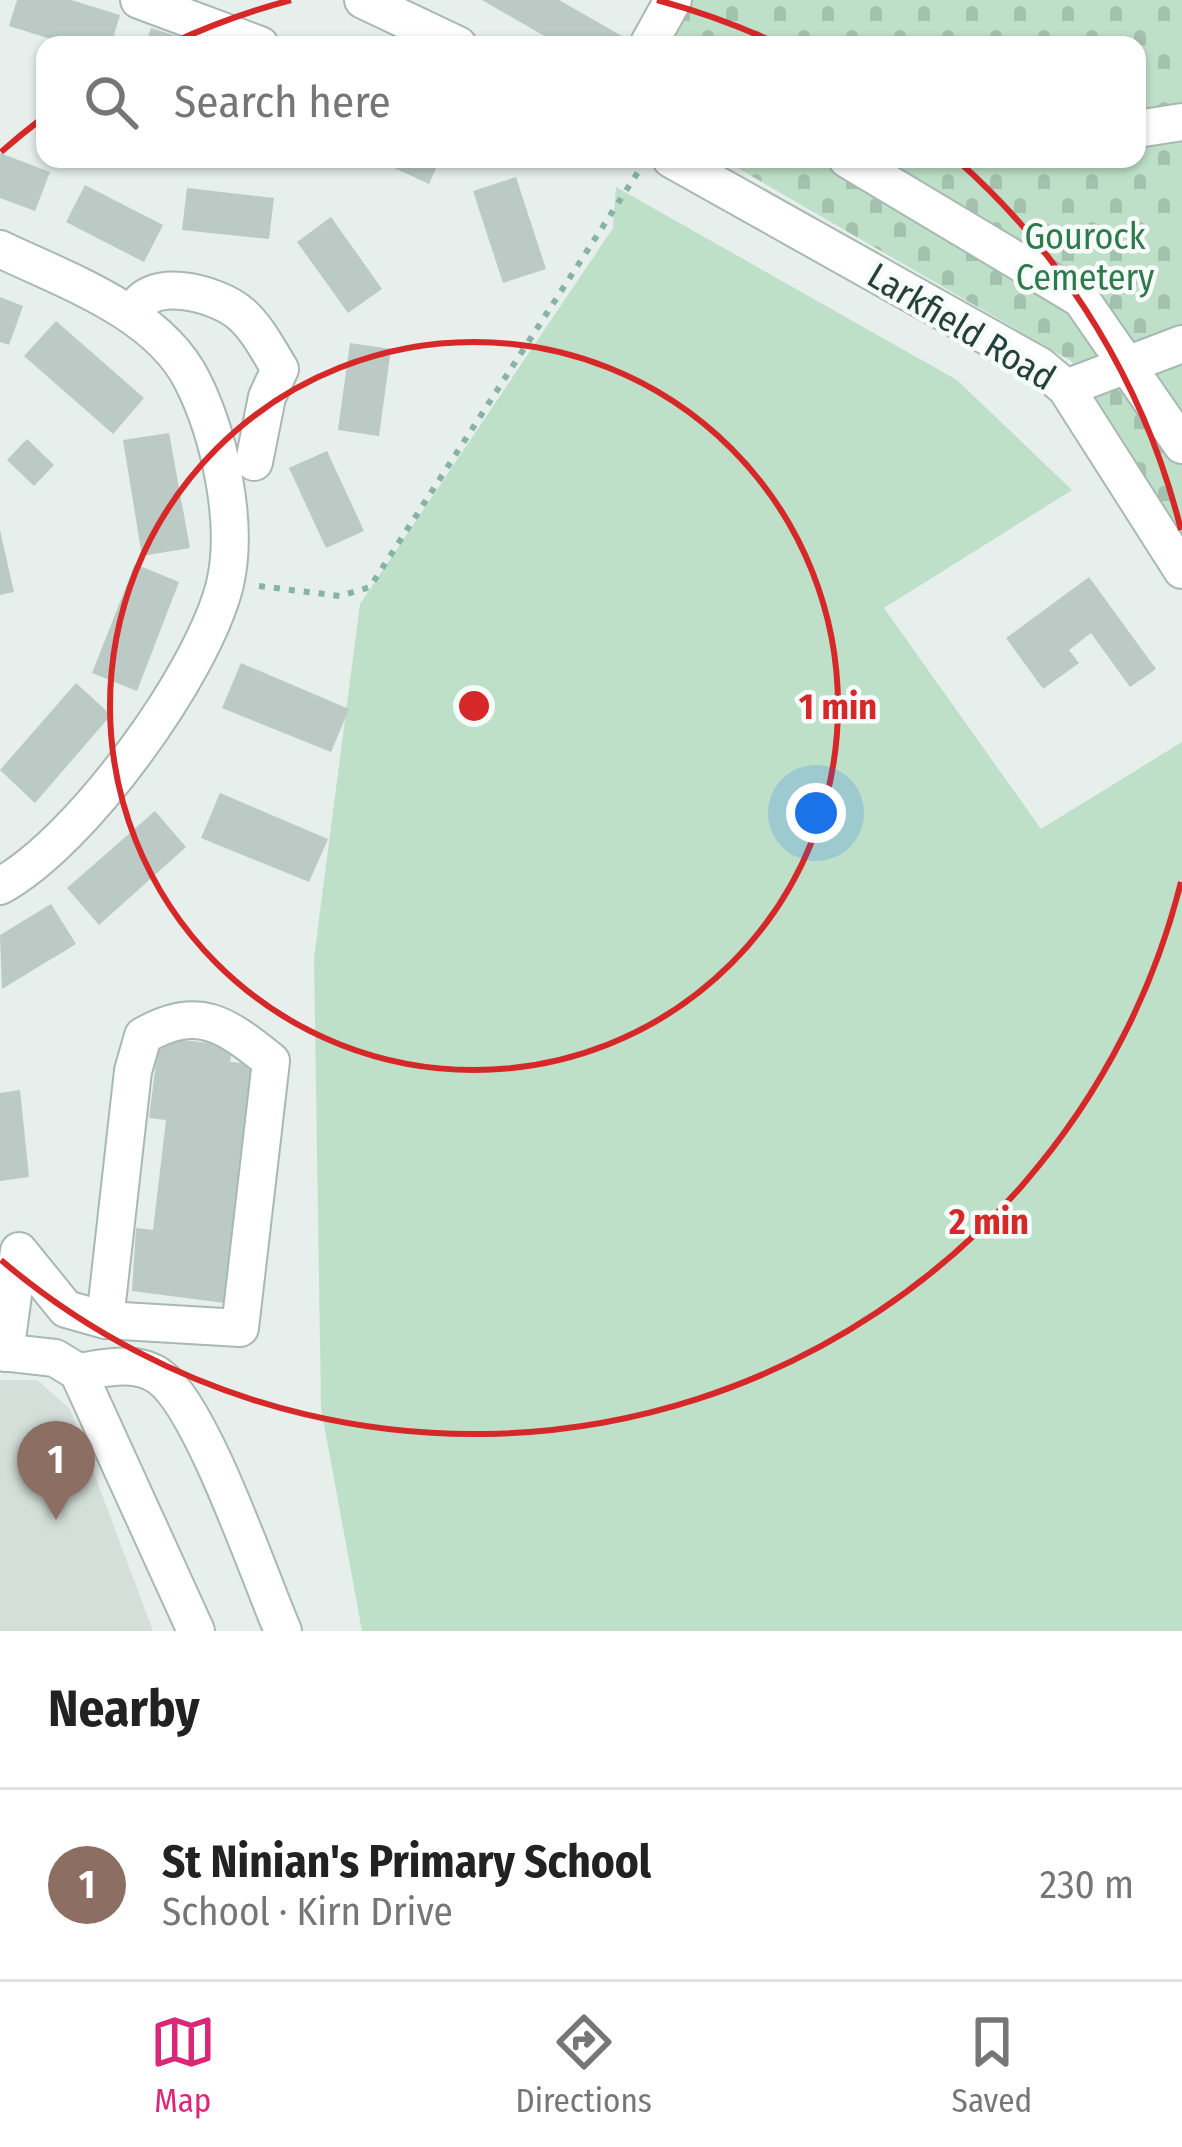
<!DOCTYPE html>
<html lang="en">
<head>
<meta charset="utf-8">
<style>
  :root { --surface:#fff; --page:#f2f2f2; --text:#222; --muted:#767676; --line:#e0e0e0; --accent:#db2777 }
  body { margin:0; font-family:"Fira Sans Condensed",sans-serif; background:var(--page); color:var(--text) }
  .you { position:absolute; left:816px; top:813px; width:42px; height:42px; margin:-30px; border:9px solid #fff; border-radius:50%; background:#1a73e8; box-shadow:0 0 0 18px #1a73e833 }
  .badge { display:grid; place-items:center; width:78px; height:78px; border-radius:50%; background:var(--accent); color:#fff; font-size:39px; font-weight:700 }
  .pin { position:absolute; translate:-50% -99px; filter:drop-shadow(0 3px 6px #0008) }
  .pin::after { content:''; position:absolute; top:63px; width:42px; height:36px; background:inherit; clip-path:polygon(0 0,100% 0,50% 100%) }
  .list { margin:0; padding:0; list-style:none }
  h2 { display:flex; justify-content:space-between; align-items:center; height:156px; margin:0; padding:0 48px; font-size:51px }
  h2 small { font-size:39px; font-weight:400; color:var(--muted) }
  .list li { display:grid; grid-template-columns:78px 1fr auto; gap:36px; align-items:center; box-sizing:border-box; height:192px; padding:0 48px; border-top:3px solid var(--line) }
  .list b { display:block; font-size:45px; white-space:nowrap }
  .list p { margin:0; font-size:39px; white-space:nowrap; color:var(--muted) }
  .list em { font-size:39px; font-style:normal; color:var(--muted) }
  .icon { flex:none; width:66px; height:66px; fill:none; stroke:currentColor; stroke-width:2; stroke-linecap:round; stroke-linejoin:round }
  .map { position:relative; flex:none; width:1182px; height:1631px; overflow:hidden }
  .search { position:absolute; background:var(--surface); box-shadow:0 3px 9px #0004; left:36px; right:36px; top:36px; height:132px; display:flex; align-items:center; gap:30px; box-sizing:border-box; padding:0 42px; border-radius:24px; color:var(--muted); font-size:45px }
  .sheet { height:348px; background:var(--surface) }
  nav { display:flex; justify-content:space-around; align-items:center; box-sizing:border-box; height:168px; border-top:3px solid var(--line); background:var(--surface); font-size:33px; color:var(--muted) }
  nav a { display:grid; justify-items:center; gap:6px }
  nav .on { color:var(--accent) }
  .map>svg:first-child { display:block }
</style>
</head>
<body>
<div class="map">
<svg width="1182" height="1631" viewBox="0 0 1182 1631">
  <defs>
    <pattern id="cemetery-stones" width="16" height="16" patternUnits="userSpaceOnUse" patternTransform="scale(3)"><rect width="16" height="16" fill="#bfe0c8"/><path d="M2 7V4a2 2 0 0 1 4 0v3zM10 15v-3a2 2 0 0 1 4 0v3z" fill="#a4c1ad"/></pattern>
  </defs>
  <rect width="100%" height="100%" fill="#e6efeb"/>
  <polygon fill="#d4dfda" points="0,1380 37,1380 70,1409 153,1631 0,1631"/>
  <polygon fill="#bfe0c8" points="616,187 957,380 1072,490 884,608 1041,829 1182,742 1182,1631 362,1631 321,1408 314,958 360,604 613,228"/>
  <polygon fill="url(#cemetery-stones)" points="672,0 1182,0 1182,539 1071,361 722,159 1137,159 1137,45 640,45"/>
  <g fill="#bbcac4">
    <polygon points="17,0 71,0 120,15 111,45 70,45 9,26"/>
    <polygon points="482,0 559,0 622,36 617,45 560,45"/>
    <polygon points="151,28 202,44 202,45 145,45"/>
    <polygon points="0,153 50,172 35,211 0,198"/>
    <polygon points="375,159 440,159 429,184"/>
    <polygon points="516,177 546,269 503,283 473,191"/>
    <polygon points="85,185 163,225 144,262 66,222"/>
    <polygon points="187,188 274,198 269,239 182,230"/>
    <polygon points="331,217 382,289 348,313 297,242"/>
    <polygon points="0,297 23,306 9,345 0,342"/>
    <polygon points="56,321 144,398 113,434 24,356"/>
    <polygon points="350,343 391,349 379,436 338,430"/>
    <polygon points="169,433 190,548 142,556 123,440"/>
    <polygon points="27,439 54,465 34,486 7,460"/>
    <polygon points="327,451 364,531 326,548 289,468"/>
    <polygon points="0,530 14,592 0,595"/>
    <polygon points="135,564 179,582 137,691 92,673"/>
    <polygon points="1089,577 1156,669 1130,687 1091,633 1069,650 1079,663 1043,689 1006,638"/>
    <polygon points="241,663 349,709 331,752 222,708"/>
    <polygon points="76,683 111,715 35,803 0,770"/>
    <polygon points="220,793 328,839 309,882 201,838"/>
    <polygon points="155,811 186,847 99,925 67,888"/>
    <polygon points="51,904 76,944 2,989 0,935"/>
    <polygon points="159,1038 233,1045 230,1062 253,1064 224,1303 132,1291 136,1228 153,1230 166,1120 149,1118"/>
    <polygon points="20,1090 29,1177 0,1181 0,1093"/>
  </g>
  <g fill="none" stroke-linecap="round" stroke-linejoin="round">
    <defs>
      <g id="minor">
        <polyline points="139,0 260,45"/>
        <polyline points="363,0 458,45"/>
        <polyline points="648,45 673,0"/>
        <polyline points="1137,129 1182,122"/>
        <polyline points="671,159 1040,366 1066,388 1182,570"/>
        <polyline points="847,159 1081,299 1182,445"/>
        <path d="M0,249c65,31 158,63 192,131 28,55 47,144 33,204 -22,90 -144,258 -225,302"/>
        <path d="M134,314c12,-40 83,-21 107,0 17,15 27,36 39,55l-13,28 -13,65"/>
        <polyline points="1066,388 1182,344"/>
        <polyline points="0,1352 55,1358 78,1372 196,1631"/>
        <path d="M5,1353l14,-102 47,58 39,11 135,8 31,-267c-44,-35 -72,-58 -128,-25l-10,35 -28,249"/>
        <path d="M78,1372c27,-4 59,-12 82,5 43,32 99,199 123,254"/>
      </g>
    </defs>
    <use href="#minor" stroke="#a8b8b2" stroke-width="40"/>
    <polyline stroke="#86b3a5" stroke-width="6" stroke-dasharray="6 9" stroke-linecap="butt" points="259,586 340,596 370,587 640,169"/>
    <use href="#minor" stroke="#fff" stroke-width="36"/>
  </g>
  <g fill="none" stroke="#d62828" stroke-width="6">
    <circle cx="474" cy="706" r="364"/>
    <path d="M1181 882A729 729 0 0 1 1 1260M1 152A729 729 0 0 1 40 120M172 43A729 729 0 0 1 291 0M657 0A729 729 0 0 1 776 43M957 160A729 729 0 0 1 1181 530"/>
  </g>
  <g text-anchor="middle" stroke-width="9" stroke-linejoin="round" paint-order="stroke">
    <g font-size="36" fill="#2d7a4b" stroke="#f7fbf9">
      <text x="1085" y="249">Gourock<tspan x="1085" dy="41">Cemetery</tspan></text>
    </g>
    <g font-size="36" fill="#24423a" stroke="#f7fbf9">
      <text transform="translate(962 326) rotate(31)" y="13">Larkfield Road</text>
    </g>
  </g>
  <circle cx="474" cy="706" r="18" fill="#d62828" stroke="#f7fbf9" stroke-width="6"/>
  <g font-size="36" text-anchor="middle" font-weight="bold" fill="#d62828" stroke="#f7fbf9" stroke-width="9" stroke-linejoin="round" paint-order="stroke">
    <text x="838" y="719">1 min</text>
    <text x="989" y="1234">2 min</text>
  </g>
</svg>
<div class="you"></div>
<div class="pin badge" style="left:56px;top:1520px;background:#8d6e63">1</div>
<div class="search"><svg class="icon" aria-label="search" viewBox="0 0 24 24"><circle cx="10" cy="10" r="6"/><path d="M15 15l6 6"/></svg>Search here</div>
</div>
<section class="sheet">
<h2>Nearby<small></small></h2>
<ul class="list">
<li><span class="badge" style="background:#8d6e63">1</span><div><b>St Ninian's Primary School</b><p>School · Kirn Drive</p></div><em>230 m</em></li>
</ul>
</section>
<nav>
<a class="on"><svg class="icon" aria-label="map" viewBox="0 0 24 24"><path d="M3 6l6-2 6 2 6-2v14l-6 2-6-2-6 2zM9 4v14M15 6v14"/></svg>Map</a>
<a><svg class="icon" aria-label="directions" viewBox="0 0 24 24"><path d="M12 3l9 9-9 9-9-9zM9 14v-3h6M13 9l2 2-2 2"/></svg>Directions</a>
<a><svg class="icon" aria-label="saved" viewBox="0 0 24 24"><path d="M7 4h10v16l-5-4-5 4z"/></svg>Saved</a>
</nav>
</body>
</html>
